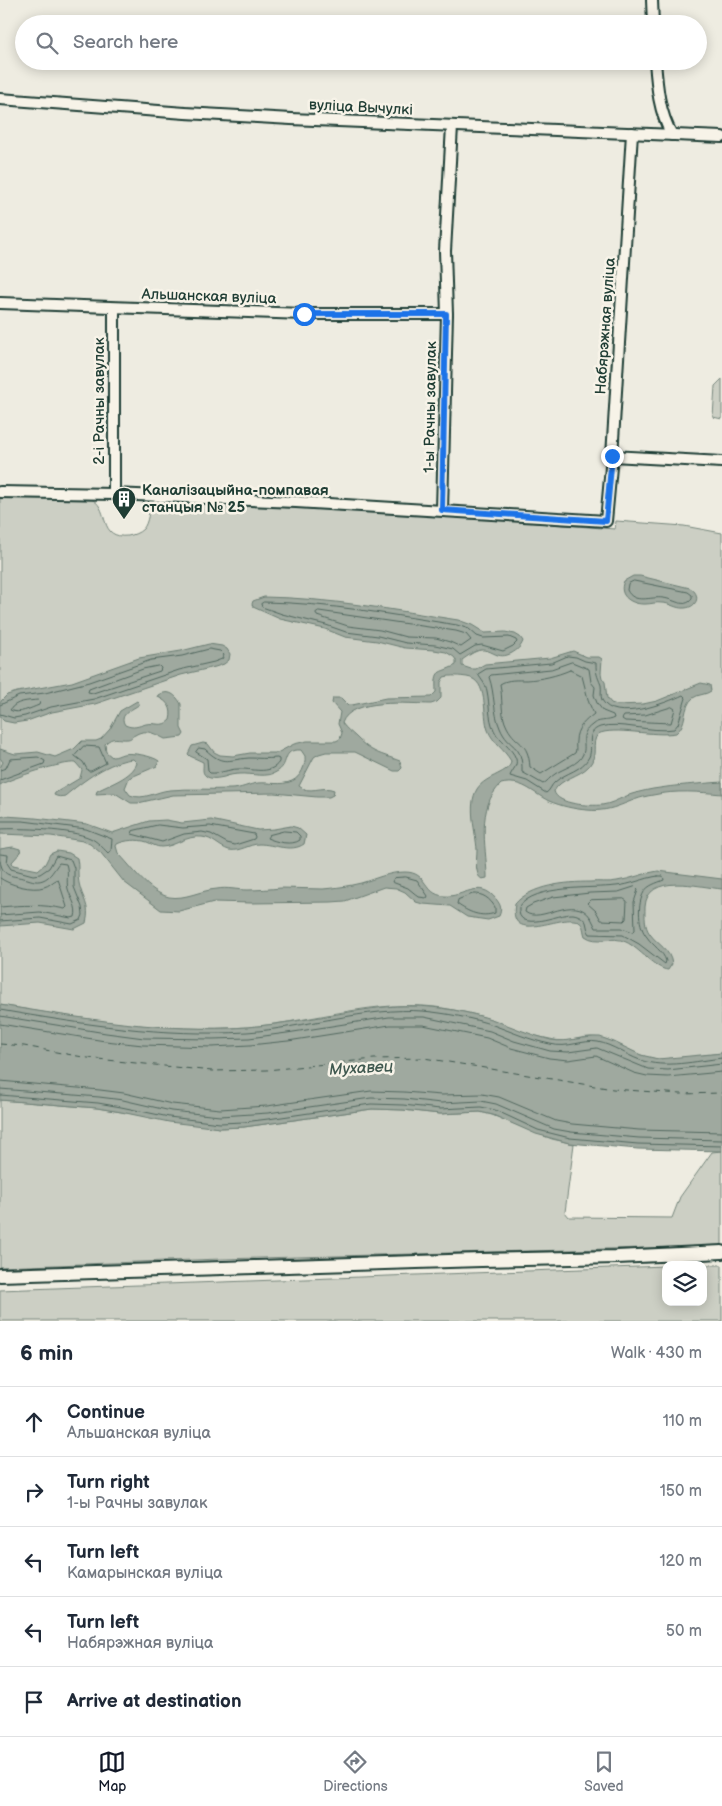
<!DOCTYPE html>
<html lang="en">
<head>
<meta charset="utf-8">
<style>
  :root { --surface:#fff; --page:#f2f2f3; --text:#1f2937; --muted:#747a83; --line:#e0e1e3; --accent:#111827 }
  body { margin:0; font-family:"Balsamiq Sans",sans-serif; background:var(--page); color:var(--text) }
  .controls { position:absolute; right:15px; bottom:15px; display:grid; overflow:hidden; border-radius:10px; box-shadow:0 2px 12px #0003 }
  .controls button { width:45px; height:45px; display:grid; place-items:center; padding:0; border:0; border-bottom:1px solid var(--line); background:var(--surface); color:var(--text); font:25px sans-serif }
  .stop { position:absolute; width:15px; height:15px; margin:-11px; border:4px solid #1a73e8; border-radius:50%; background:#fff }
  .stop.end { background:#1a73e8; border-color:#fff; box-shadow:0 1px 5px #0008 }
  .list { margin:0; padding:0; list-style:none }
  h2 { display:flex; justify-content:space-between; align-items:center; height:65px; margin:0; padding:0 20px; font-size:21px }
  h2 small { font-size:16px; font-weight:400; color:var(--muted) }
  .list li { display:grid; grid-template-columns:32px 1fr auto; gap:15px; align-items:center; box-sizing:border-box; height:70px; padding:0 20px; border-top:1px solid var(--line) }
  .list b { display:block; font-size:19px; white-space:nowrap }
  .list p { margin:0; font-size:16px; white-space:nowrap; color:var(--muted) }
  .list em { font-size:16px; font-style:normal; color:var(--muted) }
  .icon { flex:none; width:28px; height:28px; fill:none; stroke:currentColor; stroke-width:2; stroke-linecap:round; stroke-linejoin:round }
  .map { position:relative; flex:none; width:722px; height:1321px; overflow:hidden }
  .search { position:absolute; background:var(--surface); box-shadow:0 2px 12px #0003; left:15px; right:15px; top:15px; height:55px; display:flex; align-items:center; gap:12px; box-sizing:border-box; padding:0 18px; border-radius:28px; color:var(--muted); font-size:19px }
  .sheet { height:415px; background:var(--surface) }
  nav { display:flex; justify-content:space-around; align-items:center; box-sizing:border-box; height:70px; border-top:1px solid var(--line); background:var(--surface); font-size:14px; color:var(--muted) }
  nav a { display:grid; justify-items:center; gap:2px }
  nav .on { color:var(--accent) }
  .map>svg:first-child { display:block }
</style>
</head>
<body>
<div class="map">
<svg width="722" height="1321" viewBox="0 0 722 1321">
  <rect width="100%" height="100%" fill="#eeece1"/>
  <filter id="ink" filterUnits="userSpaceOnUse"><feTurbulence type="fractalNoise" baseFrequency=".02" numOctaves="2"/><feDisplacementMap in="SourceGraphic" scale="10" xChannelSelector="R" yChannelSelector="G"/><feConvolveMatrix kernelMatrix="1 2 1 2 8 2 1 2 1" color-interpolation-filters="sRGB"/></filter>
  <g filter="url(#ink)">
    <g fill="#cccfc4" stroke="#76867c">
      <polygon points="722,379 722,419 713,417 715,386"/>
      <path d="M0,496l93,4c17,10 5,39 35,36 5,-1 11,-3 15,-7 6,-7 5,-18 9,-26l10,-2 218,10 235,18 1,-8 68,5 38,7v520c-22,2 -54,10 -75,4 -19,-5 -36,-20 -56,-20 -15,0 -24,7 -41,2 -11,-2 -22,-5 -33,-9 -8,-3 -16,-7 -24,-10 -21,-7 -49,-13 -70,-14 -58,-4 -118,17 -176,21 -84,6 -165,-8 -247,-22z"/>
      <polygon points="0,1100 97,1108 220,1128 244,1127 372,1109 403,1110 440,1114 480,1112 492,1115 552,1139 574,1144 565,1212 569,1217 672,1218 680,1197 712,1152 722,1151 722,1246 220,1259 0,1267"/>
      <polygon points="703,1265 722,1265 722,1321 0,1321 0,1290 666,1266 666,1302 703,1302"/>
    </g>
    <g fill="#9fa99f" stroke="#6c7e74">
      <path d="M633,576h7l50,12c11,6 8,19 -5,20 -9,1 -15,-5 -23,-5 -6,-1 -11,1 -16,1 -14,1 -29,-8 -22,-23z"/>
      <path d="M264,597c65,1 129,13 194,23l14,5 13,8 20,-1 10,2 5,3 3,4c-2,6 -6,9 -11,12 -15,8 -19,-4 -31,-3 -7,1 -13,6 -19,10v6l9,3h5l9,-5 65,-6 23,-7 14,6h12l3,2 -1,14 1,5 3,4 2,16 4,5 6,2 26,-1 14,-3 44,-18 9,2 1,6c-5,4 -13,3 -18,7 -11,9 -5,26 -17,35 -22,4 -62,-7 -78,1 -8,10 1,20 -9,32 -10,11 -28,12 -35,25 3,14 36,15 48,14 8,-1 15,-5 22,-8 9,-4 19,-6 29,-8 23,-4 46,-5 69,-7v12c-23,-2 -46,-4 -69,1 -27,4 -37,18 -66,15 -13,-1 -26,-4 -38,-9 -18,-9 -27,-22 -48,-17 -25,24 -15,61 -14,91v3l-5,1c-3,-2 -3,-2 -4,-5 -3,-8 -1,-16 -1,-24 -1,-18 -10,-44 0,-61 9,-14 34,-16 34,-28 -7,-12 -18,-18 -23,-31 -6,-16 1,-50 -21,-53 -8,-1 -15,-2 -23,0l-3,5v16l-4,4 -6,2c-22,0 -80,-7 -89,19 4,6 9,9 14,14 17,17 23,16 44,24l2,7 -3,3h-5l-39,-19h-29l-7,2 -5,3 -15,29c9,9 24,-1 35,4l-1,5 -4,2h-12l-43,-4 -101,2 -35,8h-7l-16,-10 -19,1 1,-3c13,-7 35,-14 40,-28l-4,-4c-24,2 -50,22 -68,37 -4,1 -7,1 -11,-1l1,-2 25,-15 2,-8 -6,-7c-12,-2 -65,15 -76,22v-17l3,-6 -3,-4v-9l15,5 23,-2 17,5 19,-8 8,-8h14l5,-2 9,-10 10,-18 17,-10 3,3c-8,6 -22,10 -15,21 9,4 13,1 21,-1 10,-2 16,4 24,-4 3,-12 -2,-18 -12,-23l1,-2c10,-6 17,0 22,9v24l3,6 -2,3 -17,2c-10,-5 -19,-11 -30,-4 -5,2 -2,3 -7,4 -10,1 -15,-4 -23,5l1,8 6,5c5,0 7,-2 11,-3 8,-2 30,2 36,7l-2,5 -28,12 -4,10 5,7c14,6 26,-4 40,-5 20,-2 41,0 61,-1 10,0 18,-5 27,-6 11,-1 23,3 34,-2 9,-4 14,-16 13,-25l-4,-6c-20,-1 -11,13 -23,21 -11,8 -26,2 -38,3 -5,0 -11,1 -16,3 -5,1 -13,3 -18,-1 -5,-4 -2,-9 -3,-14l-13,-6 -2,-2 4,-8 11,-3 5,1 6,8 6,3 13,1 17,-3h27l17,-9 13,-3h29l4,-2 2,-6 -4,-9 2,-12 -8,-9 1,-5h8l7,7h4l34,-7 45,-1 5,-5c-1,-25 2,-17 20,-27v-5l-2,-3 -8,-5 -12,-2 -29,-2 -28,-7 -32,-4 -20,-8 -45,-10 -27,-12 -1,-3 1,-3z"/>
      <polygon points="209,644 222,646 227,649 230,654 229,660 224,664 215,667 181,675 95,704 52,712 27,721 14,723 4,721 0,717 0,703 2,700 7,695 17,692 72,682 139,658 181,651"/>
      <path d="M5,816l30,2 52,6 25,9 37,-12 17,-1 16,3 29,-3 47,10 16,-1 17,-3 7,2 8,7 -2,9c-13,9 -30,0 -45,0 -10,0 -19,8 -30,6 -10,-3 -16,-12 -27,-13 -16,-2 -27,10 -41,10 -5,0 -9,-3 -14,-5 -9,-3 -22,-2 -30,2l-1,2 2,7c14,14 30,39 51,44 16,3 32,-7 48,-8 10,-2 20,1 30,1 12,0 23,-1 34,-2 14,0 28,1 42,1 12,-1 26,-3 38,-6 14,-4 28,-11 44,-11 23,0 18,22 39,24 19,2 35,-18 52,3 5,6 6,10 3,17l-11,4 -21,-3 -17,-11 -27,-2 -7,-2 -11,-10 -9,-4 -12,-1 -39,14 -14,1 -80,1 -37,-1 -35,9 -18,-1 -37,-28 -23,-29 -11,-9 -7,-3 -32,-5 -51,-2v-17z"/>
      <path d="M13,847l7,2 1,3 -9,10 1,3 25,5 7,-6 5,-10 7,-3 12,2 8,5c2,9 0,17 2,25 3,16 12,22 7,40l-12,6 -34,-6 -40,3v-77z"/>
      <path d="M658,871l64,8v10c-22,-2 -75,-17 -77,18 0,9 -1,19 5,27 8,11 20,15 22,30l-4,6c-13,-1 -29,-22 -42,-28 -14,-7 -29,3 -41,-6 -2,-5 -1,-11 -6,-14 -14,-11 -72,26 -64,-18 16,-19 51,-22 75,-22 9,-1 18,1 27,-1 14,-2 27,-8 41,-10z"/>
      <path d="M0,1005c82,13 164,28 248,22 33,-3 67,-9 101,-15 21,-3 42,-7 63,-6 25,0 58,6 82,14 19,7 37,15 57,20 17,3 32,-4 49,-3l14,5 27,13 17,4 64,-6v98l-84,-2 -69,-6 -33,-9 -43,-19 -13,-3 -40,2 -37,-4 -31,-1 -128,18 -24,1 -51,-6 -48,-10 -24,-4 -97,-8z"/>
    </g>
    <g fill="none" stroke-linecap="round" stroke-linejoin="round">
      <g stroke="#52685f" stroke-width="1">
        <path d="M634,581l54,11 4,3v4c-8,10 -18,0 -29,-1 -12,-2 -29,7 -36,-8l1,-6z"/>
        <path d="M264,602c65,1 129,13 193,23l12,4 8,7 6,2 26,-1 7,3 1,2 -4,4 -10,5 -21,-6 -7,1 -15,9 -7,-6 -18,-4 -29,-2 -28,-7 -32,-4 -20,-7 -44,-11 -20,-7 -1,-3z"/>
        <polygon points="319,611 456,631 466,634 471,640 461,647 450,642 436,638 406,637 380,630 348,626 317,616 316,613"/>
        <path d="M568,656l8,1 9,4 11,2c0,11 1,12 5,22 1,5 -1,10 1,15 12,23 64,3 81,-5l3,3 -8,26 -4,5c-22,4 -56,-8 -74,-2 -16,6 -6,19 -11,30 -7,14 -23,15 -34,25 -4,3 -5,9 -9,11l-19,-12 -17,-5c2,-6 8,-10 6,-17 -4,-12 -17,-17 -22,-29 -6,-13 -4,-25 -7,-39 -1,-7 -6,-11 -9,-17l8,-5 65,-6z"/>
        <path d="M572,662l17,7 2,13 4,5 -1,8 3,8 6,8 10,4 1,3c-7,4 -16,1 -22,7 -14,10 -5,19 -9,29 -4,11 -20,14 -28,20 -5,3 -8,8 -12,10l-21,-12c1,-30 -13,-22 -22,-44 -7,-16 -5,-34 -11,-51l2,-2 60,-6z"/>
        <polygon points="159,666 161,668 160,671 93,693 88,692 89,689 143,669"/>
        <path d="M570,670l12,6 7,27 5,11c-9,7 -18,14 -18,27 -1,5 1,8 -1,12l-34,21 -11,-7c-2,-27 -13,-21 -23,-40 -7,-13 -4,-29 -7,-43 8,-5 17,-4 27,-4 15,-1 29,-4 43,-10z"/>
        <path d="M38,700l2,2 -1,3c-8,3 -21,10 -29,5 5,-9 18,-9 28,-10z"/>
        <polyline points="0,705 19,696 45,693 89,682 151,660 182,656 209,649 220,651 224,655 222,659 214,662 179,670 94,699 51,707 25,716 14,718 0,714"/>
        <polygon points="672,707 675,709 671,723 625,721 622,719 624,716 645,715"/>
        <polygon points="84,746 99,747 106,763 91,771 88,771 83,762 75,756"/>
        <path d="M199,748l6,1c18,17 21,11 44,9 9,0 18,1 28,0l2,1v3c-9,14 -28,6 -41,7 -9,0 -18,5 -28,4l-2,-2 -1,-12 -11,-7z"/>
        <polyline points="0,770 6,768 10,759 38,757 45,761 44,764 0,780"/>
        <path d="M0,821h23l63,8 26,10 -1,12 -3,2c-6,-6 -11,-12 -18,-15 -19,-9 -69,-10 -90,-9"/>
        <polygon points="158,825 183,828 210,826 254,834 255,837 254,839 235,845 227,843 211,834 202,832 184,834 162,842 132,834 133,831"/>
        <path d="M284,831l12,1 4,4v4c-8,6 -24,2 -33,-2l2,-3z"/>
        <polyline points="0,854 8,855 7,863 11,869 33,875 40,874 49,868 56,856 71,860 74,868 74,887 82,907 83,915 81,920 72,924 40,918 0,921"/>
        <path d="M0,861c3,16 10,14 23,17 7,1 12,5 20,2 8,-3 11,-11 16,-17l7,1c3,8 0,17 2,25 3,10 10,18 7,28l-4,1 -31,-6 -40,3"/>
        <path d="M658,876h5l1,4c-7,3 -16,5 -20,12 -7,12 -6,35 3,45 6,9 16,14 19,24l-1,3 -26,-20 -16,-9 -33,-1 -2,-3 -2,-9c-4,-5 -7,-7 -13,-8 -14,-1 -57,21 -54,-7 16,-23 73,-18 97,-21 14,-1 28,-8 42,-10z"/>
        <polygon points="406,877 417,880 428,896 427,898 419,897 408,888 392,882 394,878"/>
        <path d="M0,878c9,7 33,13 44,9 5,-1 9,-6 14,-8l9,28 -2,2c-23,-5 -42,-4 -65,-2"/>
        <path d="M635,887l3,3 -4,12 1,28 -2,2 -11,-4h-26c-2,-3 -3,-7 -5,-10 -17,-26 -50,7 -66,-6l1,-4 7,-4 20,-7 37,-4 28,-1z"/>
        <path d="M473,894c10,-1 17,5 22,13v6c-14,5 -27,-1 -38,-9l1,-4z"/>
        <polygon points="624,899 627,901 626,919 624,921 601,920 596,911 587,903 590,900"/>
        <path d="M0,1010c82,14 163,27 247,22 57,-4 119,-25 176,-21 21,2 50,7 70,14 19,7 37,15 57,19 18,5 33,-5 48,-2 15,3 28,13 42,18 25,9 56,1 82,-2"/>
        <polyline points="0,1016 106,1033 144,1038 212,1039 249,1038 287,1033 389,1017 424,1017 490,1031 514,1041 550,1051 568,1052 597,1048 648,1069 668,1070 722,1064"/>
        <polyline points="0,1024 105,1041 143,1045 212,1047 250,1045 288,1041 390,1025 423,1025 487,1038 511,1048 549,1058 568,1060 596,1056 634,1073 647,1076 668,1077 722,1072"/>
        <polyline points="0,1081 100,1090 124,1093 172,1104 220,1109 267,1106 371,1091 404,1092 441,1095 482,1094 499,1097 556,1121 572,1124 639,1130 722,1132"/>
        <polyline points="0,1089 99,1097 123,1100 171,1111 220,1116 268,1113 371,1098 404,1099 441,1103 481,1101 496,1104 554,1129 571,1132 639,1138 722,1140"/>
        <polyline points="0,1095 98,1103 121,1107 169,1117 220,1123 244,1122 268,1119 371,1104 403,1105 440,1109 481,1107 495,1110 538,1130 570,1138 638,1144 722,1146"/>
      </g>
      <polyline stroke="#3f584f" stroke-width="1" stroke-dasharray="6 5" stroke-linecap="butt" points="0,1044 24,1046 88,1058 212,1071 267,1070 374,1059 424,1058 613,1089 681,1094 722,1093"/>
      <defs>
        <g id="minor">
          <polyline points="652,0 653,24"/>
          <path d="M655,61c2,26 4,51 17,74"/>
          <polyline points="0,99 185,113 291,119 722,137"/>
          <polyline points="0,303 304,314 447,314"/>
          <polyline points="114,308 114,494"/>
          <polyline points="612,456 722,462"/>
          <polyline points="0,492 114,494 296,502 606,521 612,456 632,133"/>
          <polyline points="442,510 447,314 445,251 452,126"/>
        </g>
        <polyline id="tertiary" points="0,1275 481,1260 617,1257 722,1252"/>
      </defs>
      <use href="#minor" stroke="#1f3d34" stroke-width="14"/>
      <use href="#tertiary" stroke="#1f3d34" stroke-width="16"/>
      <use href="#minor" stroke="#f7f3e8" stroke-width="10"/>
      <use href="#tertiary" stroke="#f7f3e8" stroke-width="12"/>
    </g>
  </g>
  <g fill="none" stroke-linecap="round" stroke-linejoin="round" filter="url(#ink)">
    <polyline stroke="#1a73e8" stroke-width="6" points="304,314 446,314 442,510 606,521 612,456"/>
  </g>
  <defs>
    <symbol id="building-pin" viewBox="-11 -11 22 30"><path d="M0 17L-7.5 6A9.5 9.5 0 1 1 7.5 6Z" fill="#1f3d34" stroke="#f7f3e8"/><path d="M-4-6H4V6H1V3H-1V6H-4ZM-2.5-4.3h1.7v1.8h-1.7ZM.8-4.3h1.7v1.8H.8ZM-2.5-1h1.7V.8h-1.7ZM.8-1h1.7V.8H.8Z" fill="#fff"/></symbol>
  </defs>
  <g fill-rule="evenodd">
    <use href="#building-pin" x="110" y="485" width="28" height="38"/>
  </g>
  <g text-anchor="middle" stroke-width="5" stroke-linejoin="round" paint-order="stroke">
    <g font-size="15" fill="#1f3d34" stroke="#f7f3e8">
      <text transform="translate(361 107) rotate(3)" y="5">вуліца Вычулкі</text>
      <text transform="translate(209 296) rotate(2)" y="5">Альшанская вуліца</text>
      <text transform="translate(605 326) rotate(-86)" y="5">Набярэжная вуліца</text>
      <text transform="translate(99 401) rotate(-90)" y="5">2-і Рачны завулак</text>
      <text transform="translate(430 407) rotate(-89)" y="5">1-ы Рачны завулак</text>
    </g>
    <g font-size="15" font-weight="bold" fill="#1f3d34" stroke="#f7f3e8" text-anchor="start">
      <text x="142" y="495">Каналізацыйна-помпавая<tspan x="142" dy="17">станцыя № 25</tspan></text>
    </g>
    <g font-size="16" font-style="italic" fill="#3f584f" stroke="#f7f3e8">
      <text transform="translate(361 1067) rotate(-3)" y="6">Мухавец</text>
    </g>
  </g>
</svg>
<div class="controls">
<button><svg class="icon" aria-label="layers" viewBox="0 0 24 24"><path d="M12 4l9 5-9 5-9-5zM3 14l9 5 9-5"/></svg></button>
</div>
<div class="stop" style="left:304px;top:314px"></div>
<div class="stop end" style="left:612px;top:456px"></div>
<div class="search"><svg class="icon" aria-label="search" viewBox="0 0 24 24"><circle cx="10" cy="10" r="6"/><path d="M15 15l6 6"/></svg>Search here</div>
</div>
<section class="sheet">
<h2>6 min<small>Walk · 430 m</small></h2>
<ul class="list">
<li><svg class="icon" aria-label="ahead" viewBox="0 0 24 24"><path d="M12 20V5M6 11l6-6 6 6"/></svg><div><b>Continue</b><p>Альшанская вуліца</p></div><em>110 m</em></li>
<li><svg class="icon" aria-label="right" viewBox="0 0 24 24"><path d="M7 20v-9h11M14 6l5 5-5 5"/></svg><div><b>Turn right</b><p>1-ы Рачны завулак</p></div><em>150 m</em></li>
<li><svg class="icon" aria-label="left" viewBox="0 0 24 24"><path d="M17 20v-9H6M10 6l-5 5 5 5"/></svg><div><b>Turn left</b><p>Камарынская вуліца</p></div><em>120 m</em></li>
<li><svg class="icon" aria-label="left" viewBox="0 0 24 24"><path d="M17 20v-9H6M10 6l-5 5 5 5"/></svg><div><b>Turn left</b><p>Набярэжная вуліца</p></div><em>50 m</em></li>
<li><svg class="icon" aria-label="arrive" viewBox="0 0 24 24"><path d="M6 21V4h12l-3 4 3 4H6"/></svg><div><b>Arrive at destination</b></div></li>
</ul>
</section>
<nav>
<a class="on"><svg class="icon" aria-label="map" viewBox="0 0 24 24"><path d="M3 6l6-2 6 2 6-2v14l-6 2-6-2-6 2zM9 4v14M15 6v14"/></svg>Map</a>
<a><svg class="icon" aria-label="directions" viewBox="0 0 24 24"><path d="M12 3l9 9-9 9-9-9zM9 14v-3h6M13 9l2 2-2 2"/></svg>Directions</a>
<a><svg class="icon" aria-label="saved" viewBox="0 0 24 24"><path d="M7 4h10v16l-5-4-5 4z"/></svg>Saved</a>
</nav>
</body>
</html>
